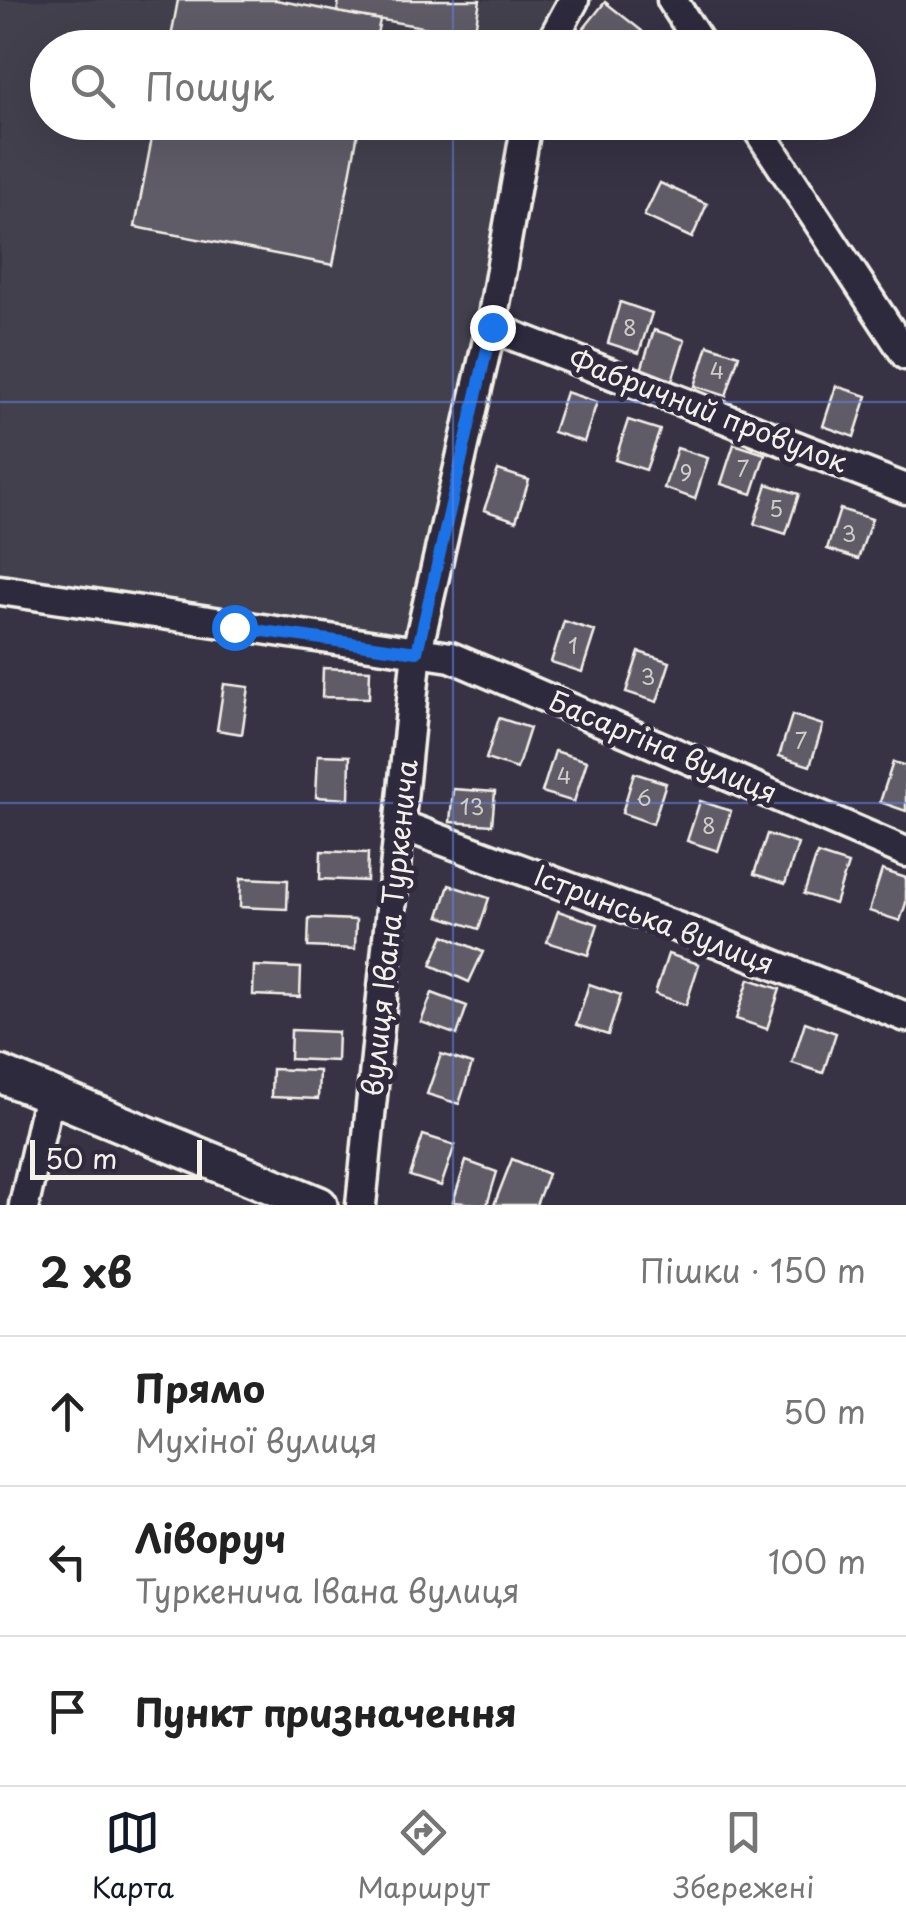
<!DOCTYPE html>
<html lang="uk">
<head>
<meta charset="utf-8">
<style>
  :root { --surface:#fff; --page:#f2f2f2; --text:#222; --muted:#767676; --line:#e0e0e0; --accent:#111827 }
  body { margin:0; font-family:"Playpen Sans",sans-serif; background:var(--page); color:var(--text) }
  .scale { position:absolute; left:30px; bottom:25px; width:172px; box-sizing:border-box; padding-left:10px; border:5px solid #f4f1e8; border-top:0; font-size:28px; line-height:35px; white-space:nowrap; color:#f4f1e8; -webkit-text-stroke:8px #2f2a3d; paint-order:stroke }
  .stop { position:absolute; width:30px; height:30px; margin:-22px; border:8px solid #1a73e8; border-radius:50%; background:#fff }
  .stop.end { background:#1a73e8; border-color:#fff; box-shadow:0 2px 10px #0008 }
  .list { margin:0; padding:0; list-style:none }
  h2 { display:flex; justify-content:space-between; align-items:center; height:130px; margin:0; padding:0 40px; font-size:42px }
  h2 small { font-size:32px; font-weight:400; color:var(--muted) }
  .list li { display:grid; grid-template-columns:65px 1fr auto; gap:30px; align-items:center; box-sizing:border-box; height:150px; padding:0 40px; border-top:2px solid var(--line) }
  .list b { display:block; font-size:38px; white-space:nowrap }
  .list p { margin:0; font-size:32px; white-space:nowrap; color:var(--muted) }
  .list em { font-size:32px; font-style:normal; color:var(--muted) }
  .icon { flex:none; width:55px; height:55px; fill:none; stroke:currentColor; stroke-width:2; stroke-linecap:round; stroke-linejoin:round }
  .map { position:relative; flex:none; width:906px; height:1205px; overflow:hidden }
  .search { position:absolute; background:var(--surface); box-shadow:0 10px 40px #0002; left:30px; right:30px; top:30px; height:110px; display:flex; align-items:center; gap:25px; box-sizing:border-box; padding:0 35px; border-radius:55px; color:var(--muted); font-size:38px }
  .sheet { height:580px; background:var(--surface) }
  nav { display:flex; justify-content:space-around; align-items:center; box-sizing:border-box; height:140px; border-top:2px solid var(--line); background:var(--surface); font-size:28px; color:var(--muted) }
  nav a { display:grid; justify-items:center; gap:5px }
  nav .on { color:var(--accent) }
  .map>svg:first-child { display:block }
</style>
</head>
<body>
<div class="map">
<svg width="906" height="1205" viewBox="0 0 906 1205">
  <rect width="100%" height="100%" fill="#373244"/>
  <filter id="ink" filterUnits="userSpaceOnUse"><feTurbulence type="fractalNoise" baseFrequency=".01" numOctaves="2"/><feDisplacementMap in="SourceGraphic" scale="20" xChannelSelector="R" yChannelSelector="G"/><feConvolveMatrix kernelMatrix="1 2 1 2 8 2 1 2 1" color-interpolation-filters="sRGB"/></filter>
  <g filter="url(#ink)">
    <polygon fill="#433f4e" points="0,0 570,0 548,47 48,48 48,122 531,123 430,639 152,609 0,580"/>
    <g fill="#5f5c67" stroke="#f4f1e8" stroke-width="2.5">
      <polygon points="178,0 276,0 380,20 374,48 169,48"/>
      <polygon points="339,0 480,0 474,36 337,12"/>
      <polygon points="605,2 642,31 629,48 591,48 577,37"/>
      <polygon points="155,122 360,122 333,265 135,227"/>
      <polygon points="660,183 707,204 692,238 644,216"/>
      <polygon points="620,302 652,313 639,353 608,343"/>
      <polygon points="654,330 685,340 672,381 641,370"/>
      <polygon points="708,345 739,355 726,396 695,386"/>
      <polygon points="836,386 867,396 854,437 823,426"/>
      <polygon points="566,392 597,402 584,442 553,432"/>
      <polygon points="628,420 660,430 646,470 615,460"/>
      <polygon points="734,444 765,454 752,494 721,484"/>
      <polygon points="677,448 708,458 695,499 664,488"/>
      <polygon points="498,470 529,480 516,521 484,510"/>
      <polygon points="767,484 799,494 786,534 754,524"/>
      <polygon points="840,509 872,519 858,559 827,549"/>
      <polygon points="564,621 595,631 582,672 551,662"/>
      <polygon points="639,652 670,662 657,702 626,692"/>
      <polygon points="323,668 370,670 369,698 322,697"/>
      <polygon points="224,684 249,687 242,734 217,730"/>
      <polygon points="792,715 823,725 810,766 779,756"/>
      <polygon points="499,718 530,728 517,769 486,759"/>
      <polygon points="555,751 587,761 574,802 542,792"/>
      <polygon points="318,755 350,756 349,799 316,797"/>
      <polygon points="893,762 906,766 906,811 880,802"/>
      <polygon points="634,773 666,783 653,824 622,813"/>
      <polygon points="453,789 495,792 492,825 450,822"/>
      <polygon points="700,801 731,811 718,851 687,841"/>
      <polygon points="767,834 798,844 785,884 754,874"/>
      <polygon points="321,851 368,853 367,881 320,879"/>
      <polygon points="817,854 848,864 835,904 804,894"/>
      <polygon points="882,870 906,878 906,903 900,921 869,911"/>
      <polygon points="241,878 288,880 287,909 240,907"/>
      <polygon points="449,885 489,898 479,929 439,916"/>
      <polygon points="558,911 598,924 588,955 547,942"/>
      <polygon points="309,918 356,920 355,949 308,947"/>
      <polygon points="444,935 483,952 469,982 431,965"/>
      <polygon points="668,954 699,964 686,1005 655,994"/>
      <polygon points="254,966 301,968 300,997 253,995"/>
      <polygon points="749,979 780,989 767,1029 736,1019"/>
      <polygon points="589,984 621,995 608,1035 576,1025"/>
      <polygon points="432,993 467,1006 457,1035 421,1022"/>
      <polygon points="805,1022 836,1033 823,1073 792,1063"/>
      <polygon points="291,1030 338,1032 337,1061 290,1059"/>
      <polygon points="441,1054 472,1064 459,1104 427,1094"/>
      <polygon points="272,1069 319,1071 318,1099 271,1097"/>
      <polygon points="423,1135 455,1145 441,1186 410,1176"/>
      <polygon points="512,1159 548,1174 536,1205 494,1205"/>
      <polygon points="466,1161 497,1172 487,1205 453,1202"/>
    </g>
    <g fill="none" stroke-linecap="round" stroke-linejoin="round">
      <defs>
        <g id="minor">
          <polyline points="672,0 703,48"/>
          <polyline points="548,48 574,0"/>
          <polyline points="753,122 906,355"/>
          <polyline points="491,327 527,122"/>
          <polyline points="0,590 451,657 906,852"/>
          <polyline points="401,825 717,942 906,1017"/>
          <polyline points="24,1205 49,1094"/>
          <polyline points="361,1205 417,651 491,327 906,489"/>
        </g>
        <polyline id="major" points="0,1074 319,1205"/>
      </defs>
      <use href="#minor" stroke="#f4f1e8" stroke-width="35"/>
      <use href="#major" stroke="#f4f1e8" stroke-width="42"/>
      <use href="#minor" stroke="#2f2a3d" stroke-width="28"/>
      <use href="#major" stroke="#2f2a3d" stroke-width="35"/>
    </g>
  </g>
  <g fill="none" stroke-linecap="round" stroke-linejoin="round" filter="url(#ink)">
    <polyline stroke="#1a73e8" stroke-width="12" points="234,627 417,652 492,327"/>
  </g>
  <path fill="none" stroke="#5e7fdd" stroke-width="2.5" stroke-opacity="0.55" d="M453,0v48M453,122v1083M0,402h906M0,803h906"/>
  <g text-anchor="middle" stroke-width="10" stroke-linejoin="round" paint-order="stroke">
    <g font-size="22" fill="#cfccc8">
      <text x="630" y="336">8</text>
      <text x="717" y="379">4</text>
      <text x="743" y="477">7</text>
      <text x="686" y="481">9</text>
      <text x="776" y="517">5</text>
      <text x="849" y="542">3</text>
      <text x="573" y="654">1</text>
      <text x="648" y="685">3</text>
      <text x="801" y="749">7</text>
      <text x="564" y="784">4</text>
      <text x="644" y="806">6</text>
      <text x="472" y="815">13</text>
      <text x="709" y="834">8</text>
    </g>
    <g font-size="28" fill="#f4f1e8" stroke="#2f2a3d">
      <text transform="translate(708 411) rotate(21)" y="10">Фабричний провулок</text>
      <text transform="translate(663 747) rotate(23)" y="10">Басаргіна вулиця</text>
      <text transform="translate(654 920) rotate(21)" y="10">Істринська вулиця</text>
      <text transform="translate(390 928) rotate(-84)" y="10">вулиця Івана Туркенича</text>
    </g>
  </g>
</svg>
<div class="scale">50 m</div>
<div class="stop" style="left:234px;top:627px"></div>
<div class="stop end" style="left:492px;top:327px"></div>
<div class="search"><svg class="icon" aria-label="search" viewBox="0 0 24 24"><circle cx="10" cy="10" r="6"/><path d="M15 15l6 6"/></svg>Пошук</div>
</div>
<section class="sheet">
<h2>2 хв<small>Пішки · 150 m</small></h2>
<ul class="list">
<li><svg class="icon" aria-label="ahead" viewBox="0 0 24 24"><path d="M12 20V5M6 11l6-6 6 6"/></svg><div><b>Прямо</b><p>Мухіної вулиця</p></div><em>50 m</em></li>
<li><svg class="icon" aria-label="left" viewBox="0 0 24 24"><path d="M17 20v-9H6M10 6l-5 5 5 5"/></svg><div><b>Ліворуч</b><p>Туркенича Івана вулиця</p></div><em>100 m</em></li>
<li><svg class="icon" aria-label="arrive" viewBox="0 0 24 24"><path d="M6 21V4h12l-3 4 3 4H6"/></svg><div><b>Пункт призначення</b></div></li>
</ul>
</section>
<nav>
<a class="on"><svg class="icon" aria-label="map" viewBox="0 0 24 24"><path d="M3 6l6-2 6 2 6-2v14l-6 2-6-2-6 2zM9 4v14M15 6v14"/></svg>Карта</a>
<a><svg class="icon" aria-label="directions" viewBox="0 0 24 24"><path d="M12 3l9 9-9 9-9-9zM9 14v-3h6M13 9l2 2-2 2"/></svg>Маршрут</a>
<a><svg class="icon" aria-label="saved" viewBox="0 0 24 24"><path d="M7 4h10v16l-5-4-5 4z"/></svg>Збережені</a>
</nav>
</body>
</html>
